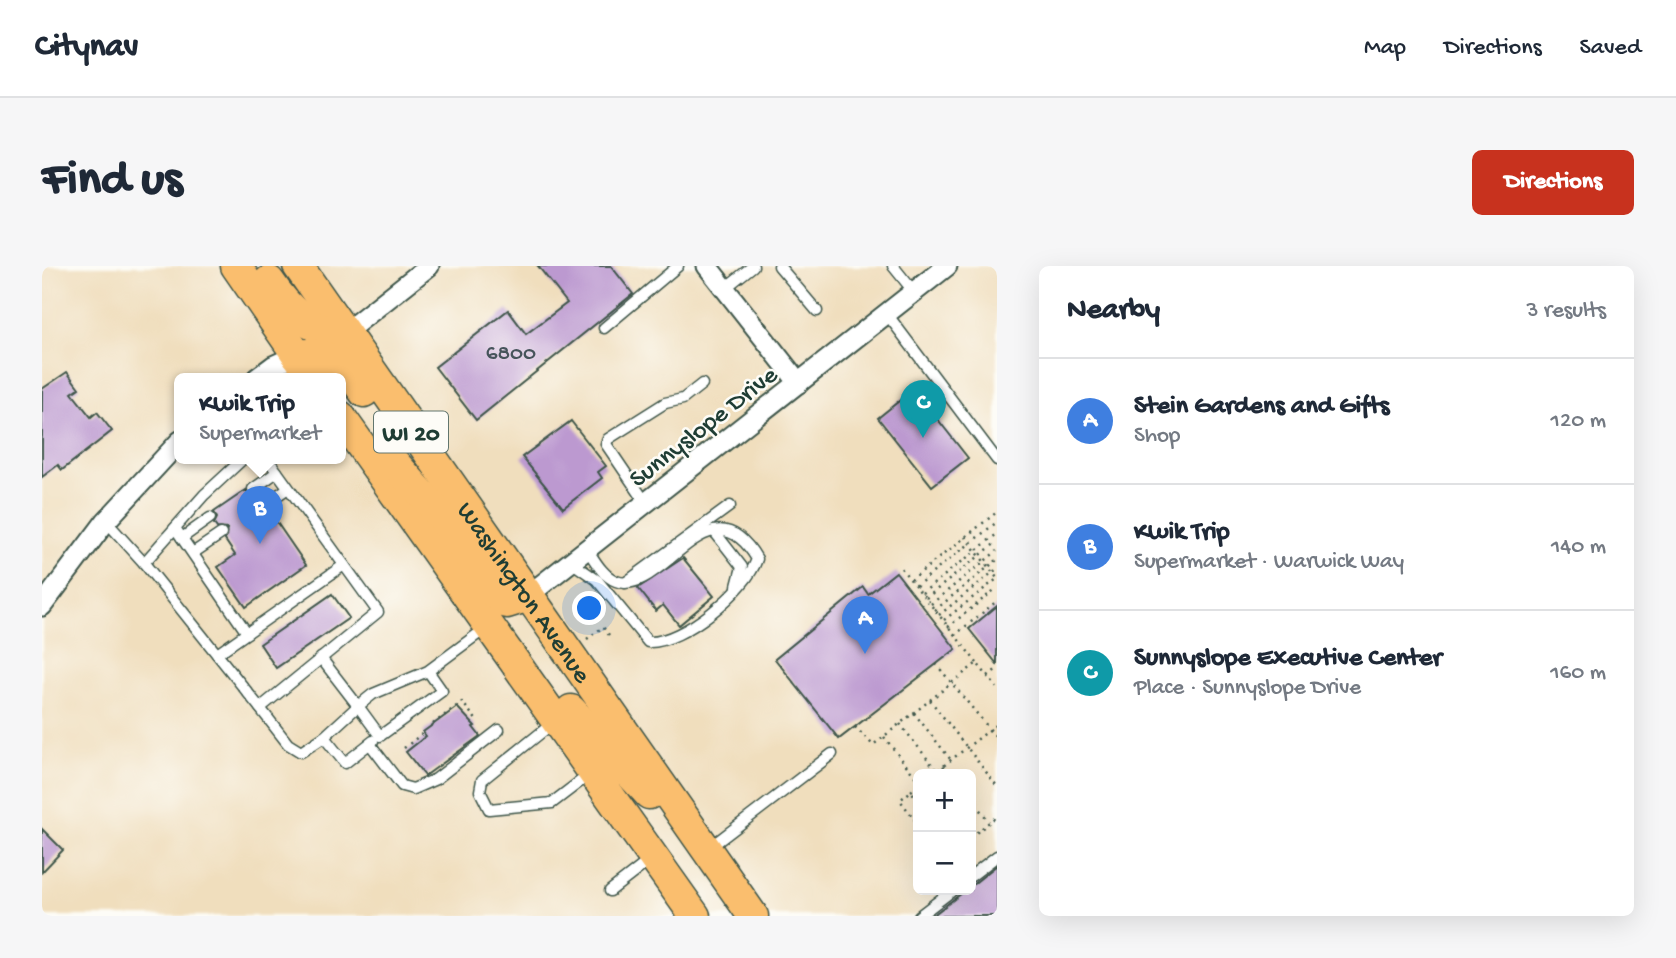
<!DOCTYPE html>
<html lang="en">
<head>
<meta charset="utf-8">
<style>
  :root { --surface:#fff; --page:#f6f6f7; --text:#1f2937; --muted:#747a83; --line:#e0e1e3; --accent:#c8321e }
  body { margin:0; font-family:"Gochi Hand",sans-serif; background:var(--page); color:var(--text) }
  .controls { position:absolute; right:21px; bottom:21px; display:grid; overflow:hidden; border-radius:10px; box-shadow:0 7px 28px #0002 }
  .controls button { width:63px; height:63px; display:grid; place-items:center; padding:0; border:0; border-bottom:2px solid var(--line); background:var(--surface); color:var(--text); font:35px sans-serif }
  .you { position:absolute; left:548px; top:343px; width:24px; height:24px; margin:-18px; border:5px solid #fff; border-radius:50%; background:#1a73e8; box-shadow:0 0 0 10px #1a73e833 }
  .badge { display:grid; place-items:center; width:46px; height:46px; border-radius:50%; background:var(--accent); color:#fff; font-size:23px; font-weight:700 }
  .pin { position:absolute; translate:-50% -58px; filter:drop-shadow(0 2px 4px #0008) }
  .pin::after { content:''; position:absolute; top:37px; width:24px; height:21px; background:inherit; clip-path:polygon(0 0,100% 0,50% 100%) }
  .popup { position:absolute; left:132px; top:107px; width:172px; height:91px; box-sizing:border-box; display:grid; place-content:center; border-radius:10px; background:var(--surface); filter:drop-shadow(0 2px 5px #0005); font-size:23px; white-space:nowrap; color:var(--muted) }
  .popup b { font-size:26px; color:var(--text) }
  .popup::after { content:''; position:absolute; left:50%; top:100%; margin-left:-14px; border:14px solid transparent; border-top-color:var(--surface) }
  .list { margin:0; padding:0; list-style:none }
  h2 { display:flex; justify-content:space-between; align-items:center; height:91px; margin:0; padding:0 28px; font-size:30px }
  h2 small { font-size:23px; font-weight:400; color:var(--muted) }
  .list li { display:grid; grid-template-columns:46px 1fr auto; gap:21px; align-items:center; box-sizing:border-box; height:126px; padding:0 28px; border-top:2px solid var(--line) }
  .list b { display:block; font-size:26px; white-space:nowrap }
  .list p { margin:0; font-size:23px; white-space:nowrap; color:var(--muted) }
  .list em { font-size:23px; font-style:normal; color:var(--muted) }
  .map { position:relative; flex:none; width:955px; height:650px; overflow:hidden; border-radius:10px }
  header { display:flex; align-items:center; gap:42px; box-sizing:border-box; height:98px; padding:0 35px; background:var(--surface); border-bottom:2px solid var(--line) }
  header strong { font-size:33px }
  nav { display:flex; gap:38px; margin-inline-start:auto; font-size:24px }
  .intro { display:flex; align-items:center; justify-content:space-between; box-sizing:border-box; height:168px; padding:0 42px }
  h1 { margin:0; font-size:49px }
  .button { padding:18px 32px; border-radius:10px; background:var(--accent); color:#fff; font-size:24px; font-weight:700 }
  main { display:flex; gap:42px; padding:0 42px }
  aside { flex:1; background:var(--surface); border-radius:10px; box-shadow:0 7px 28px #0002 }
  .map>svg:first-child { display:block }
</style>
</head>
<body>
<header>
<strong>Citynav</strong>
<nav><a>Map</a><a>Directions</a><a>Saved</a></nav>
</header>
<div class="intro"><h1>Find us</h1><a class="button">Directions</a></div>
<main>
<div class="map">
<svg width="955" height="650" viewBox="0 0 955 650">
  <rect width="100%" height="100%" fill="#fdfcf7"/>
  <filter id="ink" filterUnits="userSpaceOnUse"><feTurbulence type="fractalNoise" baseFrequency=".0143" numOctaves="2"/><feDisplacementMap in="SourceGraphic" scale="14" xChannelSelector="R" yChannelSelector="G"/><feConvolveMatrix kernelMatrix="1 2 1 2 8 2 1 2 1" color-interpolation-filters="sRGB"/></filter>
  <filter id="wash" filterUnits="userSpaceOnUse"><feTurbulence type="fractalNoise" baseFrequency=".00686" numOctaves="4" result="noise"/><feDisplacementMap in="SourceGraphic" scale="28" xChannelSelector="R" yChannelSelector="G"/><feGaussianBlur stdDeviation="1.57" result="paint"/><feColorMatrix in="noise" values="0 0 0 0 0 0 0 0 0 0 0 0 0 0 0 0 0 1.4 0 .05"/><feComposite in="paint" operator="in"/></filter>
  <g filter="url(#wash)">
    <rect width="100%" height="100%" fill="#f0debd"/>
    <g id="blocks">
      <g fill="#bc99d0">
        <polygon points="496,0 569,0 591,28 434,154 393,101 466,44 484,68 525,37"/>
        <polygon points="25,106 37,122 30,127 49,151 55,146 70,165 20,204 16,199 0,211 0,123"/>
        <polygon points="872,123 926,192 890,220 836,152"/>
        <polygon points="529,155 564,200 556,206 560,212 521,242 480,191"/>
        <polygon points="204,224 209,230 216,229 218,233 216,243 220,246 227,245 264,299 204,341 176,301 193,289 183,274 185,263 175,262 172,258 175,252 172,246"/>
        <polygon points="641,292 672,330 637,359 621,339 614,345 596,322"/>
        <polygon points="854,306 914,383 797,473 733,393 821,321 826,328"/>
        <polygon points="290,328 307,352 234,402 218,378"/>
        <polygon points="955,340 955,398 927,363"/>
        <polygon points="415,441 433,460 431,461 438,470 383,510 364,486 384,470 381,466"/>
        <polygon points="0,563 21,584 0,606"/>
        <polygon points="955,599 955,650 890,650 924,624 929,624 929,620"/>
      </g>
    </g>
  </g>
  <g filter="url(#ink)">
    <use href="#blocks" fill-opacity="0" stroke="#3e5549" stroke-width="2"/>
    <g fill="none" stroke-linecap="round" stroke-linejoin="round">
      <defs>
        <g id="lane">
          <polyline points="737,0 775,45"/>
          <polyline points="851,0 872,26"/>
          <polyline points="682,23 711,0"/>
          <polyline points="845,48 955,194"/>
          <polyline points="562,62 636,0"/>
          <polyline points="211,223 235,206"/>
          <polyline points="604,237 564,178 566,173 623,137 641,133 660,118"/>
          <polyline points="222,239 246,222"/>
          <polyline points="64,255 102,297 162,229 202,192"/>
          <polyline points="133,262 205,367"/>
          <polyline points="672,265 700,301 695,320"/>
          <polyline points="140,272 168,252"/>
          <polyline points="151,287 179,268"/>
          <path d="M529,296l26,18 51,62c34,2 99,-52 109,-83 -48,-82 -96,40 -141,22 -13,-5 -21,-20 -29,-32"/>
          <polyline points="102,297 218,442 336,346 225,192"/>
          <polyline points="583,317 688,240"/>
          <polyline points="175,388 302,299"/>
          <polyline points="386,405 400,425 338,470 316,440 331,428 386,405 444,362"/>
          <polyline points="218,442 246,478 259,486 282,471 316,440 279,392"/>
          <polyline points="511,457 440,514 438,525 447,543 510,537 548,508"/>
          <polyline points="282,471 303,497 331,475"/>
          <polyline points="328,478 360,520 371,523 394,513 457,464"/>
          <polyline points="667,582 790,488"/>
          <polyline points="929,610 955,590"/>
          <polyline points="568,625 608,594"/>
          <polyline points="877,650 911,624"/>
        </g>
        <g id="street">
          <polyline points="665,0 757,117"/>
          <polyline points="301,68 387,0"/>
          <polyline points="215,112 231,100 255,89"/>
          <polyline points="479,335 905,0"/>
          <polyline points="0,340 64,255 138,175"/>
        </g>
        <g id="primary">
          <polyline points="194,0 271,112"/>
          <path id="s1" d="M256,0l455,650"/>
          <path d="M227,15c19,28 38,49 74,53"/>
          <path d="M255,89c34,-5 49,11 67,37"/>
          <polyline points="298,150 653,650"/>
          <polyline points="349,193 400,251 452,327 465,337 484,331"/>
          <polyline points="529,444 607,528"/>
        </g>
      </defs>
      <use href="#lane" stroke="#3e5549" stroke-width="13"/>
      <use href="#street" stroke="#3e5549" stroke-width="23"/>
      <use href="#primary" stroke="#3e5549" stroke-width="33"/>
      <g stroke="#3e5549" stroke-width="2.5" stroke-dasharray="2 5" stroke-linecap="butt">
        <polyline points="923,271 955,312"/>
        <polyline points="859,302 913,369"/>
        <polyline points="869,314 955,246"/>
        <polyline points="874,320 955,256"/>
        <polyline points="880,327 955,268"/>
        <polyline points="884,332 955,276"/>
        <polyline points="889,338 955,285"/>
        <polyline points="893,344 955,294"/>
        <polyline points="897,349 955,303"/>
        <polyline points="902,354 955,313"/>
        <polyline points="906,361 955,322"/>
        <polyline points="545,373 561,361 570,373"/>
        <polyline points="935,397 913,369 955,335"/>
        <polyline points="894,398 955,472"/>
        <polyline points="946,410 955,403"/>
        <polyline points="888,434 955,520"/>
        <polyline points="872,447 909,494"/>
        <polyline points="391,458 420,436 436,456"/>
        <polyline points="858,458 895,505"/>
        <polyline points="813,461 831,479 935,397 955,422"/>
        <polyline points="842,471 876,514"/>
        <polyline points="362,482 381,467"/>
        <polyline points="901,500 908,508"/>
        <polyline points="891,508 955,458"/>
        <polyline points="869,525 876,520"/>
        <polyline points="929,533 947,555"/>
        <polyline points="876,534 869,525 858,534 876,558"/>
        <polyline points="929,571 955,550"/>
      </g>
      <use href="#lane" stroke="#fff" stroke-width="10"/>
      <use href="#street" stroke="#fff" stroke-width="19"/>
      <use href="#primary" stroke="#fabe6e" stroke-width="30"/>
    </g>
  </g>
  <g text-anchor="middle" stroke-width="5" stroke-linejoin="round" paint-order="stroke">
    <g font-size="23" fill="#46545b">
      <text x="469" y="93">6800</text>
    </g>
    <rect fill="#fdfcf7" stroke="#62766e" stroke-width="2" x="332" y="145.5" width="74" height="41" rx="5"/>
    <g font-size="24" font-weight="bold" fill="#1f3d34">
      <text x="369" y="174">WI 20</text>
    </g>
    <g font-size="26" fill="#1f3d34" stroke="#fdfcf7">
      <text transform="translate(660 159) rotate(-38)" y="9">Sunnyslope Drive</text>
      <text dy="9" stroke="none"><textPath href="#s1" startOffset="397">Washington Avenue</textPath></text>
    </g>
  </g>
</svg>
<div class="controls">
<button>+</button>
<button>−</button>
</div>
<div class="you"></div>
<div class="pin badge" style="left:823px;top:388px;background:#3f7fe0">A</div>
<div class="pin badge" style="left:218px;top:278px;background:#3f7fe0">B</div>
<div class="popup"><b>Kwik Trip</b>Supermarket</div>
<div class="pin badge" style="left:881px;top:172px;background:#0f9aa8">C</div>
</div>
<aside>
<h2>Nearby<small>3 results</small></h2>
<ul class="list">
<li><span class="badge" style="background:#3f7fe0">A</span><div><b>Stein Gardens and Gifts</b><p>Shop</p></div><em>120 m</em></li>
<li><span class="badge" style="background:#3f7fe0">B</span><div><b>Kwik Trip</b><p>Supermarket · Warwick Way</p></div><em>140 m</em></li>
<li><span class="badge" style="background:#0f9aa8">C</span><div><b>Sunnyslope Executive Center</b><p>Place · Sunnyslope Drive</p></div><em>160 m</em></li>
</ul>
</aside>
</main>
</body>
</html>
